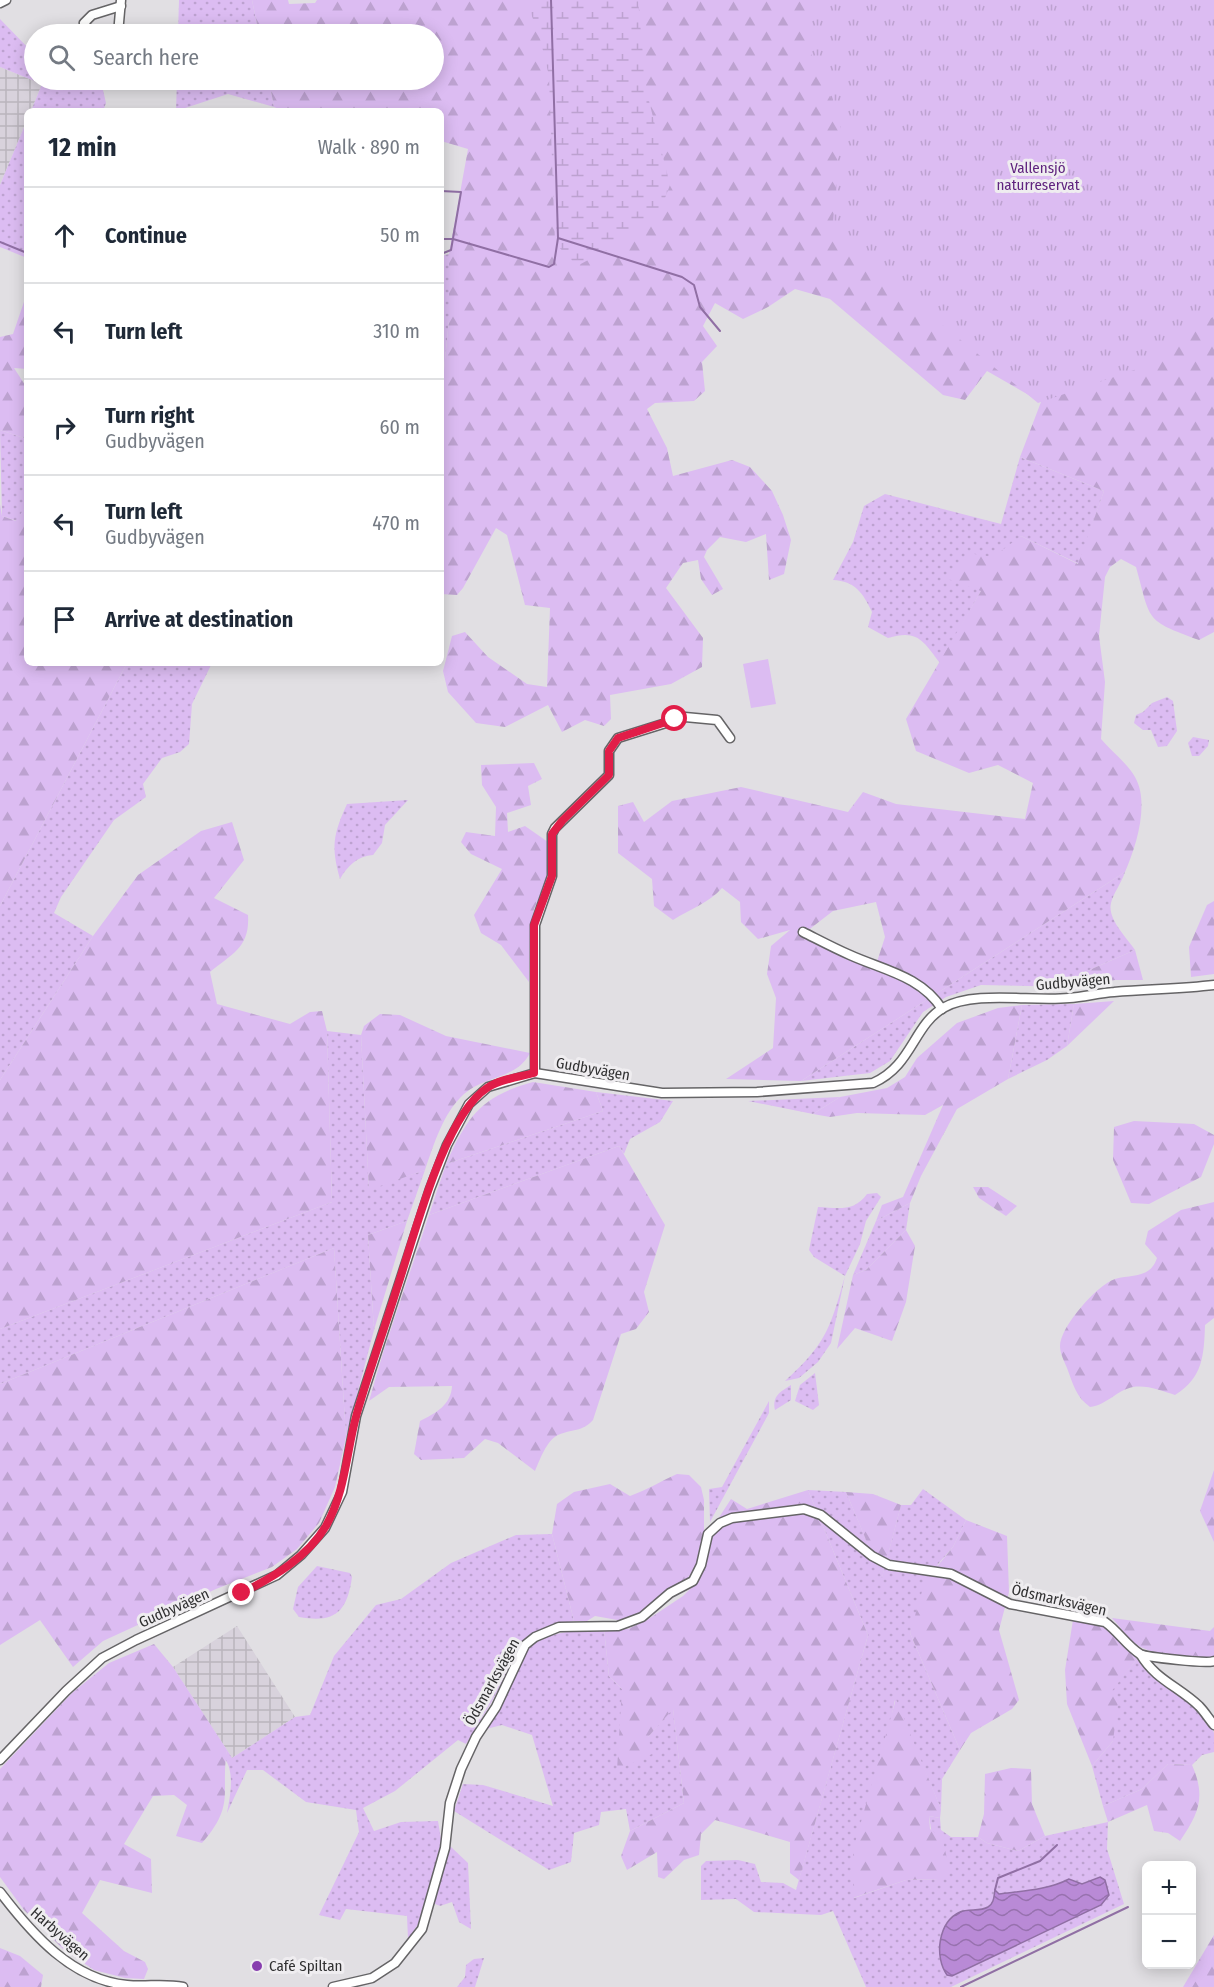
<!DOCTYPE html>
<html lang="en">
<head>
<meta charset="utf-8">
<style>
  :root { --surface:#fff; --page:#f6f6f7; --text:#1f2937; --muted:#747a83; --line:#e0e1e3 }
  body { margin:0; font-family:"Fira Sans Condensed",sans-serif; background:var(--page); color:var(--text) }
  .controls { position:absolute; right:18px; bottom:18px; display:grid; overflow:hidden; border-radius:9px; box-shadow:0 3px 15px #0003 }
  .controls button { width:54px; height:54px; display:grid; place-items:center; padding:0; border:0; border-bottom:2px solid var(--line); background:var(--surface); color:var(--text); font:30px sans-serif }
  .stop { position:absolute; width:18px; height:18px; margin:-14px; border:4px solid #e11d48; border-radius:50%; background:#fff }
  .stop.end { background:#e11d48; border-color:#fff; box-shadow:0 2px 6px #0008 }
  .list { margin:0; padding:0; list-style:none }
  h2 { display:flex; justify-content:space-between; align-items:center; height:78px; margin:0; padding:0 24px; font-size:26px }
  h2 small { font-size:20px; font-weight:400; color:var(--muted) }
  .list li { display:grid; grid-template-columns:39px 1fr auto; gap:18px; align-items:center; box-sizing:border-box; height:96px; padding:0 24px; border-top:2px solid var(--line) }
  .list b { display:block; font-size:22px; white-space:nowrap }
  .list p { margin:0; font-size:20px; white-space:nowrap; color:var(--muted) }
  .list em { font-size:20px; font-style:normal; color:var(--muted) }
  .icon { flex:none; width:33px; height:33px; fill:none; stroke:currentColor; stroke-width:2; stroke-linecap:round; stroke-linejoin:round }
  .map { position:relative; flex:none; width:1214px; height:1987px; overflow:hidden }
  .search { position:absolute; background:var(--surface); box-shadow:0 3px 15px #0003; left:24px; top:24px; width:420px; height:66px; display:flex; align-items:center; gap:15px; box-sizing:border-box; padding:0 21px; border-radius:33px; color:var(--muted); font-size:22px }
  .panel { position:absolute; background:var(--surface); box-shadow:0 3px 15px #0003; left:24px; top:108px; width:420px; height:558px; border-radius:9px }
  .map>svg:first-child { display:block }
</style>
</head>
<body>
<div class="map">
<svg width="1214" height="1987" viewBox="0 0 1214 1987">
  <defs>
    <pattern id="industrial-grid" width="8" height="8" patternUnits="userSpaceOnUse" patternTransform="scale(1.5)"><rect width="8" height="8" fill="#d8d2dc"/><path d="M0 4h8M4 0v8" fill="none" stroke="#bab5bd"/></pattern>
    <pattern id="grass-dots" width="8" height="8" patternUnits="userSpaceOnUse" patternTransform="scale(1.5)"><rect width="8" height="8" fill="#dcbcf2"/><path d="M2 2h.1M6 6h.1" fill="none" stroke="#bda2d0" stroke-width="1.8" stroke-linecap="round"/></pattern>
    <pattern id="forest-firs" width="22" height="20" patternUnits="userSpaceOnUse" patternTransform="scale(1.5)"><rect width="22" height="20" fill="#dcbcf2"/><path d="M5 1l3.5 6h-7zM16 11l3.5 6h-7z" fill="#bda2d0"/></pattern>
    <pattern id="wetland-marsh" width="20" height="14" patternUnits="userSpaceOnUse" patternTransform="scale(1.5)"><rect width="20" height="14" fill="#dcbcf2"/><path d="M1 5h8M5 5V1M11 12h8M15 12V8" fill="none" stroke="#bda2d0"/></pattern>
    <pattern id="park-tufts" width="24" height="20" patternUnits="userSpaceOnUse" patternTransform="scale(1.5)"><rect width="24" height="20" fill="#dcbcf2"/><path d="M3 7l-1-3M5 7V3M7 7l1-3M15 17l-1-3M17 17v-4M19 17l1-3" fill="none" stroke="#bda2d0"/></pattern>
    <pattern id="water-waves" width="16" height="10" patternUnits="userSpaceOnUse" patternTransform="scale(1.5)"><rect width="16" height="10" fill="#b98ad6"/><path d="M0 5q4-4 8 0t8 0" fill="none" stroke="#9771ae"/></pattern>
  </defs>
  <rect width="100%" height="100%" fill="#e1dfe3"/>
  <g fill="url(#industrial-grid)">
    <polygon points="0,67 42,84 31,111 27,111 27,120 0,185"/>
    <polygon points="237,1626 295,1717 232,1758 173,1667"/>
  </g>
  <g fill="url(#grass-dots)">
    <polygon points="179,0 252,0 259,34 178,34"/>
    <polygon points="0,19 34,54 34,80 101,81 106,103 103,111 31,111 42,84 0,67"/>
    <polygon points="177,80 269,80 274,107 228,94 176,111"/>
    <polygon points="27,120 27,258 0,247 0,185"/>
    <polygon points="449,254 449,320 441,399 441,256"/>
    <polygon points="0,430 27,439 27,504 17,521 2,516"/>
    <path d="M1020,457l84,34 -25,73 -58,-28 -40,55 -41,72c-17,-22 -22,-34 -52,-25l-20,-11 4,-15c-9,-19 -17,-31 -39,-32l20,-38 11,-36 21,-12 116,30z"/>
    <polygon points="127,663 212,663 192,704 189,744 180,752 162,758 143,784 146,797 114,820 61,897 54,913 93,936 0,1080 0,906"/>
    <polygon points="1167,697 1173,701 1177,731 1167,746 1158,747 1151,730 1143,730 1134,723 1136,715 1143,712 1152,703"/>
    <polygon points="1193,737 1209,740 1208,746 1199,756 1192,756 1188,743"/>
    <path d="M408,800l-23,25 -3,18 -9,12c-15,1 -26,11 -33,24 -9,-33 -7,-44 7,-75z"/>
    <path d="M1125,872c-3,10 -12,22 -14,31 -4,16 16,35 24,47l-57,25 -2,12 -95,-2 -35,12 -23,15 -33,49 -20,12 -69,8z"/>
    <polygon points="1074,1004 1067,1046 1047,1060 1008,1079 1022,1005"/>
    <polygon points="327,1031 361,1035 369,1189 425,1170 407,1221 368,1235 374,1330 346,1437 334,1248 0,1384 0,1329 332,1202"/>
    <polygon points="596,1092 673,1101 660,1122 630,1139 624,1154 619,1146 429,1215 446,1164 603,1111"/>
    <polygon points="840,1097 813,1114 748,1101"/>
    <path d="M877,1193l4,4 -15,24 -6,23 -15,32 -14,67 -13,19 -19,16 -14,3c42,-38 45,-53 60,-105l-31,-19 -5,-7 9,-43c21,1 36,5 49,-13z"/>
    <polygon points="910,1203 906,1230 866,1270 853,1275 876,1221"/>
    <polygon points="815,1373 819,1405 813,1410 795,1401 800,1385"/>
    <path d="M791,1385v15l-16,10c-3,-14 5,-18 16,-25z"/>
    <polygon points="769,1401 769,1413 710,1522 709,1489 722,1487"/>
    <polygon points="923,1489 966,1520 953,1547 938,1564 910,1633 960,1750 942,1779 941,1809 895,1700 854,1898 906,1880 939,1879 929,1816 940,1818 941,1830 951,1837 978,1837 987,1843 1018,1851 1045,1836 1108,1822 1107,1849 1124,1904 951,1987 866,1987 833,1911 821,1915 754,1912 736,1899 701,1900 701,1866 706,1861 738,1860 755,1864 761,1882 783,1883 796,1890 868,1635 808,1490 846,1492 882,1577 901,1505 911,1505"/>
    <path d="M552,1534l22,87 -25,5 -21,10 -12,18 -25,49 -25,41 -8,-4 -63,51 -32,17 11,23 27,-9 37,-1 4,24 -21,75 -13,19 -1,-23 -61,-7 -6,11 -21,-5 40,-83 -3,-22 -50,-8 -43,-32h-16l-20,43c3,-16 8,-40 -2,-54l2,-9 5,8 63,-41 15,-2 24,-59 42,-51 25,-6 50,-36 65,-28z"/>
    <path d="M317,1566l33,7 2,4c-5,37 -19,46 -53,40l-6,-8 5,-22z"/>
    <path d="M604,1629l5,47 13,13 26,48 25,-29 11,95 -54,28 -4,-22 -25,3 -2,13 -25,8 -3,29 -22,8 -95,-59 9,-27 20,1 70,21 -21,-71 -30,-10 -16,4c41,-70 23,-98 118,-100z"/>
    <path d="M1137,1659c20,23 68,47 77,74 0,5 0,14 0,19l-12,3 -10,10 -24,-1 -26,25 -39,17 -11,-40 21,-25 -3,-49z"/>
    <polygon points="450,1846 468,1863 471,1929 459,1922 452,1902 440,1906 433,1903"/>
    <polygon points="484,1958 475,1987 457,1987 465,1977 466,1965 474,1959"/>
  </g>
  <g fill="url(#forest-firs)" fill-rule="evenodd">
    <path d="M252,0h36l1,4 26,-1 2,-3h897v632l-15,8c-55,-20 -48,-19 -63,-73l-15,-8 -11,8 -5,10 -6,59 6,46 -4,57c10,12 27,25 34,38 15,26 1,70 -10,95l-324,209 -75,-2 47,-31 3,-50 -9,-24 4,-28 19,-16 -32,9 -17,-17 -1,-20 -18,-14c-13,15 -32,21 -49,32l-19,-14 -2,-27 -34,-26v-47l15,-4 11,20 28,-21 69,-14 107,25 15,-20 33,12 129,15 8,-36 -35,-18 -29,8 -53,-22 -10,-32 75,-128 -33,-12 20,-26 25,4 28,-21 57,28 26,-73 -84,-34 21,-55 -54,-31 -22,29 -22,-5 -113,-96 -35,-10 -27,18 -25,12 -28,-16 -12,23 14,20 -15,16 3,29 -11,10 -39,2 -8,6 20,39 6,28 59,-16 18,7 22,24 11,24 8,25 -7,34 -15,6 -3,-46 -20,8 -26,-5 -13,13 -3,7 19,32 -11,6 -11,-16 -3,-19 -15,3 -17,25 37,50 -1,29 -31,17 -61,11 1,24 -7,7 -19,-6 -23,12 -14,-27 -43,22 -29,-4 -28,-31 -5,-21 9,-35 13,-4 23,25 39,27 20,3 3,-79 -25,-3 -18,-70 -11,-7 -33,60 -6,7 -16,-1v-195l8,-79v-66l19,-105 -27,-8v-30h-157l-10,-4 -5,-27h165v-46h-175zM876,902l9,35 -10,31 -73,-33 31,-24z"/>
    <polygon points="27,293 27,369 14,368 27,388 27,439 0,430 0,337 13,334"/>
    <polygon points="0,504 2,516 16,521 27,504 27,663 127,663 0,906"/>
    <polygon points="534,763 542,779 528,786 531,805 507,813 508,832 525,826 548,842 550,874 534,909 530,935 529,982 501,945 481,933 474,915 502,869 471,854 461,842 466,832 495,836 496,807 482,785 481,765"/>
    <path d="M232,822l12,38 -30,38 34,17c2,32 -15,38 -38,57l7,32 73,20 20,-12 12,-1 5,20 5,171 -332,127v-249l93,-144 45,-61 63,-44z"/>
    <polygon points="1214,901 1214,974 1191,977 1189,947 1207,905"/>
    <polygon points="1135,950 1143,980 1115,980 1076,987 1078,975"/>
    <polygon points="1114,1001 1067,1046 1074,1004"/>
    <polygon points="1022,1005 1008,1079 957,1109 921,1176 910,1203 876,1221 882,1205 903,1197 943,1105 925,1115 857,1113 830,1117 813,1114 840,1097 887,1088 905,1077 917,1058 957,1023 998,1008"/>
    <path d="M380,1014l20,1 46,21 84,17c-13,26 -45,22 -66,41 -21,19 -30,50 -39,76l-56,20 -8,-155 3,-9z"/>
    <path d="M533,1082l63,10 7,19 -157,53c21,-48 36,-68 87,-82z"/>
    <polygon points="1134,1121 1194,1124 1214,1135 1214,1144 1201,1177 1149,1204 1131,1203 1113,1160 1114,1127"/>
    <path d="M619,1146l46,79 -21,67 5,20 -13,17 -15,5 -28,86c-10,12 -22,9 -35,15 -12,6 -18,25 -23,36l-37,-28 -13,-4 -21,19 -43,2 -7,-6 6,-33c16,-8 31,-16 32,-35l-63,1 -20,14 14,-48 46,-138z"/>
    <polygon points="973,1187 988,1187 1017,1206 1006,1216 979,1198"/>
    <path d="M1214,1202v116l-9,7c-1,30 -2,53 -30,70 -13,-4 -27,-10 -42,-8 -16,3 -26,18 -43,20 -14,-10 -17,-23 -23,-39 -3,-7 -7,-15 -7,-22 0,-19 37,-61 55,-67 17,-5 35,0 42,-21l-12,-14 3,-13 33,-21z"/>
    <polygon points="407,1221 374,1330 368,1235"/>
    <polygon points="906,1230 915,1246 906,1302 892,1341 855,1328 837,1349 853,1275 866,1270"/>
    <polygon points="334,1248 346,1437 335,1487 319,1523 297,1549 272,1567 216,1589 103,1641 73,1667 40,1620 0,1645 0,1384"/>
    <polygon points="1214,1470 1214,1542 1200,1511"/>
    <path d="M677,1474l12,1 12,12 3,13v33l-7,30 -9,15 -23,13 -24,21 -18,9 -28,-5 -8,5h-13l-22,-87 5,-30 17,-12 36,-8 20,12c17,-6 31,-15 47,-22z"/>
    <polygon points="808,1490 868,1635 799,1880 790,1873 790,1842 715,1820 701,1834 699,1855 684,1860 664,1879 658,1877 657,1852 627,1870 621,1856 630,1831 684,1803 673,1709 648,1737 652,1754 617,1770 622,1689 609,1676 604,1629 628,1629 647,1620 683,1596 696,1583 718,1519 731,1499 747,1509"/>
    <polygon points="846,1492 873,1494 901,1505 882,1578"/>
    <polygon points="966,1520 1007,1536 1009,1592 999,1630 1019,1700 1012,1709 971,1733 960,1750 910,1633 925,1581 953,1547"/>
    <path d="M1112,1618l98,13 4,-4v30c-13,6 -63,-3 -75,-11 -10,-6 -19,-19 -27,-28z"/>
    <polygon points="1073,1620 1103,1625 1137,1659 1111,1692 1118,1702 1113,1741 1092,1766 1067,1704 1065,1670"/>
    <path d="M154,1644l19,23 54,83c-7,43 9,54 -25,93l-26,-7 11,-31 -13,-10 -21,1 -29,48 27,15 1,34 -52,-13 -18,33 42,38 21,11 3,7 -4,10 -19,-1 -31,-8 -31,-21 -39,-39 -24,-33v-108l72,-76 37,-30z"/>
    <polygon points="896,1699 941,1809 940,1818 929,1816 930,1829 942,1838 950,1870 939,1879 906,1880 853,1898 853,1850"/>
    <path d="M1168,1764l24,1c14,32 7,48 -12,76l-12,-8 -14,-2 -7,-26 -39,17 -5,-16 39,-17z"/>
    <polygon points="1011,1768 1031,1769 1032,1804 1045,1836 1018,1851 987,1843 978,1837 984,1814 985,1774"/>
    <polygon points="1214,1935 1214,1987 1183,1987"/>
    <polygon points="0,1948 20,1956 43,1975 41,1987 0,1987"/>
  </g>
  <polygon fill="url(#wetland-marsh)" points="526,0 638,0 646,89 670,185 660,211 618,244 577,266 555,243 549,76 540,38"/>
  <polygon fill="url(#park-tufts)" points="807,0 1214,0 1214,316 1134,370 1038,403 832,235 841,120 808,47"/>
  <polygon fill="#dcbcf2" points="768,659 776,704 751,708 743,664"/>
  <path fill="url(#water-waves)" stroke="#906fa4" stroke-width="1.5" d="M1100,1877l5,3 4,15 -8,10 -149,71 -5,-1c-13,-18 -9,-53 13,-63 8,-4 20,0 28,-5 6,-3 6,-11 7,-17l4,4c23,-3 49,-4 70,-15l13,5z"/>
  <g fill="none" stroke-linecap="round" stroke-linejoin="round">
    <g stroke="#906fa4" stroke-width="2">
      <polyline points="551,0 558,238 682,277 694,285 700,307 720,331"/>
      <polyline points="441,191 461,192 451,250 441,254"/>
      <polyline points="441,239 453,239 549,267 554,264 558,238"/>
      <polyline points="0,242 27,253"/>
      <polyline points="995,1890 998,1878 1040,1861 1057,1845"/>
      <polyline points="961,1987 1128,1907"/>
    </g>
    <defs>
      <g id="minor">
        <polyline points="0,3 6,0"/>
        <polyline points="92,34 84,23 92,15 121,6"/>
        <polyline points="118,34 121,0"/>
        <path d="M803,932c16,8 31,16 47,23 33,15 71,21 92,54"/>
        <polyline points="535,1073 535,925 552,876 552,834 555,828 609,775 609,751 618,738 685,717 717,720 730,738"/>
        <path d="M1141,1655c14,24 38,32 58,51 5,5 10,13 15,19"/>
        <path d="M0,1760l66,-69 36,-33 34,-18 141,-65 24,-20 24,-27 17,-36 14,-76 74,-227 17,-44 22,-41 19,-17 47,-14 127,20 95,-1 116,-9c39,-17 40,-57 70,-75 31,-18 90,-6 126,-10 15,-1 30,-5 45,-6 33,-3 67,-3 100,-7"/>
        <path d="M0,1892c32,42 72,88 127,93 19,2 37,-2 56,2"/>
        <path d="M333,1987l39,-9 23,-15 27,-34 23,-81 5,-45 11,-34 15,-32 20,-30 29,-62 10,-8 24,-10 59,-1 24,-9 28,-24 23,-12 8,-16 7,-31 12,-11 12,-5 72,-9 17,6 51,41 17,9 62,9 59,30 95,18c13,9 22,24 35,32 6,3 67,10 74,7"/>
      </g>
    </defs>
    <use href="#minor" stroke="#656466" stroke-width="11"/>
    <use href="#minor" stroke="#fff" stroke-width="8"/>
  </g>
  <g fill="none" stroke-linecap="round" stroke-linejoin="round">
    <path stroke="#e11d48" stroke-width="8" d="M242,1593c31,-16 65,-35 84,-67 20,-36 20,-74 31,-113 12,-42 27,-83 40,-125 17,-50 46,-171 90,-200 13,-9 32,-11 47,-15v-148l18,-49v-42l10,-13 47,-46v-24l9,-13 57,-19"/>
  </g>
  <circle fill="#883eaf" stroke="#efedf0" stroke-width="2" cx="257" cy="1966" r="6"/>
  <g text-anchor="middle" stroke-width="6" stroke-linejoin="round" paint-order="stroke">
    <g font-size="15" fill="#60257f" stroke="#efedf0">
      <text x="1038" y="173">Vallensjö<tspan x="1038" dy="17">naturreservat</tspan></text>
    </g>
    <g font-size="15" fill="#303031" stroke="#efedf0">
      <text transform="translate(1073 982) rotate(-5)" y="5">Gudbyvägen</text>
      <text transform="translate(593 1069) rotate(10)" y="5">Gudbyvägen</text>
      <text transform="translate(1059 1600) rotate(13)" y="5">Ödsmarksvägen</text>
      <text transform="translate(174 1608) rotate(-24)" y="5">Gudbyvägen</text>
      <text transform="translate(492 1682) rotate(-61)" y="5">Ödsmarksvägen</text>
      <text transform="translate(60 1934) rotate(41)" y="5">Harbyvägen</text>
    </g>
    <g font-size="15" fill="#303031" stroke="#efedf0" text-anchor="start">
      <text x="269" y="1971">Café Spiltan</text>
    </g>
  </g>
</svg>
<div class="controls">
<button>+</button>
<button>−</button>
</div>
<div class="stop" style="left:675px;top:719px"></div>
<div class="stop end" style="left:242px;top:1593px"></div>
<div class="search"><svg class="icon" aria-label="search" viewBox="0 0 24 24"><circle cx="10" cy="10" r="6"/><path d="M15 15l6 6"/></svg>Search here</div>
<section class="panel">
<h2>12 min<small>Walk · 890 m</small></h2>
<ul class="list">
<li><svg class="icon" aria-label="ahead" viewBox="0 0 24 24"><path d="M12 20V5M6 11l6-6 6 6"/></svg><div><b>Continue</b></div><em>50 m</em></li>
<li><svg class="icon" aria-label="left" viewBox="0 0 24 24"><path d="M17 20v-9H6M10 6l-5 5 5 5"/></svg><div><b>Turn left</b></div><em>310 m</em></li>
<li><svg class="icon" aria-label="right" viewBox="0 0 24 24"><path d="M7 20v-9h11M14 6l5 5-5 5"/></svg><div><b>Turn right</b><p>Gudbyvägen</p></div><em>60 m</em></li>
<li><svg class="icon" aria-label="left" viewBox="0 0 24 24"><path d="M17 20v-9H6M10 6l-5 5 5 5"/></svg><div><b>Turn left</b><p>Gudbyvägen</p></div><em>470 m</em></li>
<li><svg class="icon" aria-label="arrive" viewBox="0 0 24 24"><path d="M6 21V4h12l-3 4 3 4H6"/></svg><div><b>Arrive at destination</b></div></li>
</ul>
</section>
</div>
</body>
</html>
